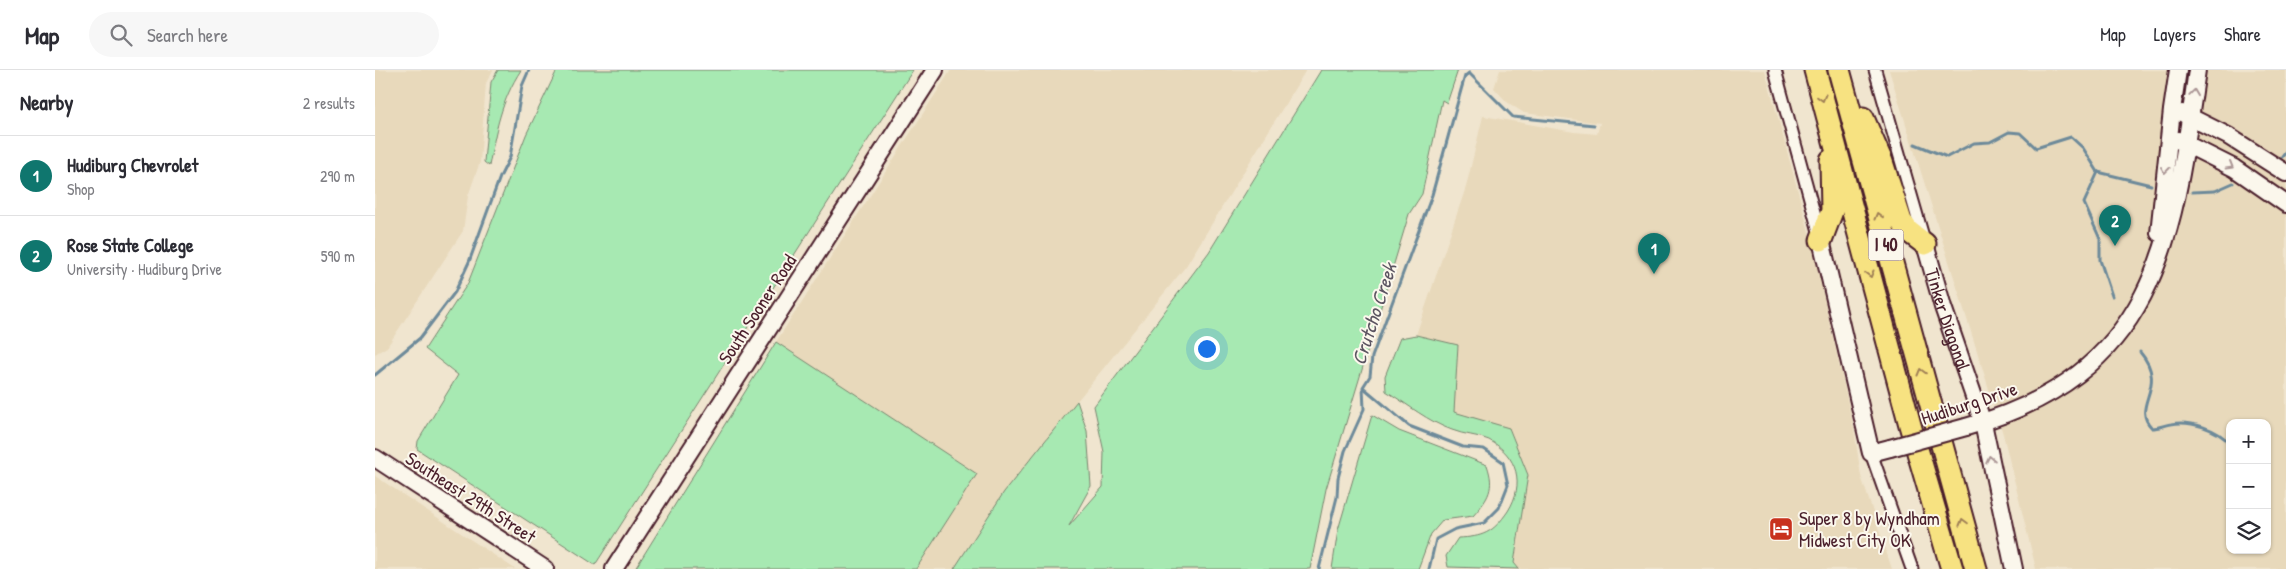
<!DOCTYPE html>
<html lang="en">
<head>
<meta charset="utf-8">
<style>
  :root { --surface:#fff; --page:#f7f7f7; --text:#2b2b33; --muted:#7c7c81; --line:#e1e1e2; --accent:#0f766e }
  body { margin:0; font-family:"Patrick Hand",sans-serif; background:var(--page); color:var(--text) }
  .controls { position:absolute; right:15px; bottom:15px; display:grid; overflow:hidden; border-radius:10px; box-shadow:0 1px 4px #0004 }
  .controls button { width:45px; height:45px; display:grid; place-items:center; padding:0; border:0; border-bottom:1px solid var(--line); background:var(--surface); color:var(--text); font:25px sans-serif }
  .you { position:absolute; left:831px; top:278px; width:18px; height:18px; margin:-12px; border:4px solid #fff; border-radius:50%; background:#1a73e8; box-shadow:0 0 0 8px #1a73e833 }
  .badge { display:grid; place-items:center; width:32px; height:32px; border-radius:50%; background:var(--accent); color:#fff; font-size:16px; font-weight:700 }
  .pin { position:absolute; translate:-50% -41px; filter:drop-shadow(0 1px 2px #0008) }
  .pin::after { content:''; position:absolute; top:26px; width:18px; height:15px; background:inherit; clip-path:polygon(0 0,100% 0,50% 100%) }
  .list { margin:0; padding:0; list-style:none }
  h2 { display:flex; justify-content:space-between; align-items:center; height:65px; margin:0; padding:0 20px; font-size:21px }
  h2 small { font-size:16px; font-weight:400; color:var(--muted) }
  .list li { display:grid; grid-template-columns:32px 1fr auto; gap:15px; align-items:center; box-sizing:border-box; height:80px; padding:0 20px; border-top:1px solid var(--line) }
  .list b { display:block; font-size:19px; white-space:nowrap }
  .list p { margin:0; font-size:16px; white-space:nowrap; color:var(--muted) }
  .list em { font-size:16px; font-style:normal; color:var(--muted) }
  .icon { flex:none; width:28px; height:28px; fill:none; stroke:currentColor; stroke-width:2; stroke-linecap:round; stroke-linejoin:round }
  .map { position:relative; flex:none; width:1911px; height:499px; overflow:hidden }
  header { display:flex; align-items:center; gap:30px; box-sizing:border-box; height:70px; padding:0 25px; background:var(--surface); border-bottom:1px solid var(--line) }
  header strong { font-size:24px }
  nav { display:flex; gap:28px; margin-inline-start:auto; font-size:18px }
  .search { width:350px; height:45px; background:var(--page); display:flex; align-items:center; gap:12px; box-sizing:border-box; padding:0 18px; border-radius:28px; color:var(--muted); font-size:19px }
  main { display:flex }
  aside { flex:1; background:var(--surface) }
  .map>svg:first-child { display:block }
</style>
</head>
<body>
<header>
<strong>Map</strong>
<div class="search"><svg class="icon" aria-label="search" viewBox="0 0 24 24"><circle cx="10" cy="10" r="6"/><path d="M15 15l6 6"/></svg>Search here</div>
<nav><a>Map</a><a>Layers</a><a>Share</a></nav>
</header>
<main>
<aside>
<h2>Nearby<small>2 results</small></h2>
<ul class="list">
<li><span class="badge">1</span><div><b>Hudiburg Chevrolet</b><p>Shop</p></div><em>290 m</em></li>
<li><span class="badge">2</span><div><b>Rose State College</b><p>University · Hudiburg Drive</p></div><em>590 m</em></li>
</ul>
</aside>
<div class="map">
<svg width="1911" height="499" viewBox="0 0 1911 499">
  <rect width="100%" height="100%" fill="#f0e5cf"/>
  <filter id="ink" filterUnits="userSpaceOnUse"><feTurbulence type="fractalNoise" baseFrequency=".02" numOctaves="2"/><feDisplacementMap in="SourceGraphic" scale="10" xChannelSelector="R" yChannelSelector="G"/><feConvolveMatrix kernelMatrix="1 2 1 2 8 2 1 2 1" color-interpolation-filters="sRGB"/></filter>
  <g filter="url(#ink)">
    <g fill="#e8d9bb" fill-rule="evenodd">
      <polygon points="0,0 118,0 111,13 105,92 93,126 88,161 12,277 0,284"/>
      <polygon points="576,0 931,0 811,196 702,331 712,361 716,416 654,499 260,499 401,272"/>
      <polygon points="1125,0 1390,0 1433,158 1479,359 1486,406 1517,499 1144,499 1139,493 1153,405 1134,359 1078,342 1083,276 1041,265 1091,117 1108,46 1199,62 1222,64 1225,53 1149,43 1132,32 1119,18"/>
      <path d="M1514,0h397v499h-250l-33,-135zM1855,353h37v127h-37z"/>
      <polygon points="0,406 140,499 0,499"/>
    </g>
    <g fill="#a7e9b2" stroke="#78846e">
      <path d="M123,0h23c-20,31 -25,60 -32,96l-5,-4 7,-80z"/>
      <polygon points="182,0 538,0 220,495 42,379 43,371 83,305 50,279 93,213 151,65"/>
      <polygon points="946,0 1083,0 1072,33 1067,30 1047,124 1034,144 951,419 935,499 579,499 629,422 702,331 712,361 716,416 694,456 728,417 729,382 719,336 834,182"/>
      <path d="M1041,265l42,10 -4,67 55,16 19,47 -14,88 5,6 -71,-2 -2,-11 12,-18c25,-1 35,-5 50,-27 17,-27 10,-55 -19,-71 -11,-5 -25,-5 -37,-10 -23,-8 -45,-26 -66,-39l-1,-15 15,-38z"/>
      <polygon points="401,272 602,404 541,499 260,499"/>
      <path d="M997,345l27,16 88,34c8,23 2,33 -14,51l-30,4 -12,14 -13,35h-86l6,-39z"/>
    </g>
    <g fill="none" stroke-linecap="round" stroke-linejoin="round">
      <g stroke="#6d8a9a" stroke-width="3">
        <polyline points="1094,3 1138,47 1219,55"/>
        <polyline points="1540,74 1572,87 1599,73 1615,72 1634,62 1645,63 1661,78 1696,67 1708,78 1723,102 1709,133 1725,169 1725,190 1737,226"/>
        <polyline points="1907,87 1911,82"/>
        <polyline points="1723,102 1776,115"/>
        <polyline points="1817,122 1840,121 1858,113"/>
        <path d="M1765,282c30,35 -11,53 12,76 7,0 12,-3 19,-4 19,-4 47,5 59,20"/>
        <polyline points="0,305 45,268 80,222 94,192 125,107 135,87 147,16 154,0"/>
        <polyline points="989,318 1034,356 1088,377 1109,379 1128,392 1133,415 1124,438 1109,453 1080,459 1061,469 1054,499"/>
        <polyline points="944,499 962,427 963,408 970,381 989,339 988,317 995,306 997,287 1057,125 1086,20 1090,6 1094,3"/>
      </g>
      <defs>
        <g id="street">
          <polyline points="1400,0 1445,165"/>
          <polyline points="1500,0 1549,170"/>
          <polyline points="1496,383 1537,499"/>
        </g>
        <g id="secondary">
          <polyline points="1807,43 1853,66 1911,103"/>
          <polyline points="1803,70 1859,98 1911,134"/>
          <polyline points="1784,163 1797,40 1803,0"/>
          <polyline points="1446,170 1496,383 1515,378"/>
          <path id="s1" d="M1550,174l18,63 40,116 31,146"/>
          <path d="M1591,357c191,-53 207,-185 231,-357"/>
          <polyline points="0,388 170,499"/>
          <polyline points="239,499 560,0"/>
        </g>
        <g id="highway">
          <polyline points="1440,0 1535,355 1577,499"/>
          <polyline points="1464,0 1601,499"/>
          <polyline points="1488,48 1507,92 1526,151 1533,161 1550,174"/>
          <polyline points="1446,170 1457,141 1456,90"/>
        </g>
      </defs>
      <use href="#street" stroke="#4a1f2b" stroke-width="15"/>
      <use href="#secondary" stroke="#4a1f2b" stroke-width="20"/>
      <use href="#highway" stroke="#4a1f2b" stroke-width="25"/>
      <use href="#street" stroke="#fbf7ec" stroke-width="11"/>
      <use href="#secondary" stroke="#fbf7ec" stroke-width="16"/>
      <use href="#highway" stroke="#f7e281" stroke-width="21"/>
      <defs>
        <polyline id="secondary-bridge" points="1515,378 1591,357"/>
      </defs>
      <use href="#secondary-bridge" stroke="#4a1f2b" stroke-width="20" stroke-linecap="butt"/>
      <use href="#secondary-bridge" stroke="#fbf7ec" stroke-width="16"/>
    </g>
    <defs><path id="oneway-chevron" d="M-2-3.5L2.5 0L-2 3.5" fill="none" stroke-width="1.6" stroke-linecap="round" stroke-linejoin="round" transform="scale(1.25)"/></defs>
    <g stroke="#ab9695">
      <use href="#oneway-chevron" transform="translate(1819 23) rotate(-82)"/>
      <use href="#oneway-chevron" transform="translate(1855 96) rotate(30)"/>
      <use href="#oneway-chevron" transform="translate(1790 100) rotate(97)"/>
      <use href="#oneway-chevron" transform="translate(1615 389) rotate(-102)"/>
    </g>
    <g stroke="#a08056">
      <use href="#oneway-chevron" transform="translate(1447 28) rotate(75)"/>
      <use href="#oneway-chevron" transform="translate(1503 146) rotate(-105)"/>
      <use href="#oneway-chevron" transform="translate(1495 204) rotate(75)"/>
      <use href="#oneway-chevron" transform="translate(1546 302) rotate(-105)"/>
      <use href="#oneway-chevron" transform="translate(1588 452) rotate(-106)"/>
    </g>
  </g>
  <defs>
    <symbol id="hotel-square" viewBox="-11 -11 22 22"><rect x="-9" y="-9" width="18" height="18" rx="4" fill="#c8321e" stroke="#fbf7ec"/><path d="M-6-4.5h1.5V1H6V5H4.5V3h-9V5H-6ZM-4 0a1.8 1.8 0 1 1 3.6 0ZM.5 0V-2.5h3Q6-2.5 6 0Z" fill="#fff"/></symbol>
  </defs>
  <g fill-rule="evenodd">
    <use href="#hotel-square" x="1392" y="445" width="28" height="28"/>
  </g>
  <g text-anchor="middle" stroke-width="4" stroke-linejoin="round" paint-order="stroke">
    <rect fill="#fbf7ec" stroke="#7f6065" stroke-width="1" x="1493.5" y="159.5" width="35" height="31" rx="4"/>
    <g font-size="18" font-weight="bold" fill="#4a1f2b">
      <text x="1511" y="181">I 40</text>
    </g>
    <g font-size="19" fill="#4a1f2b" stroke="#fbf7ec">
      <text transform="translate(382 239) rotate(-57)" y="7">South Sooner Road</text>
      <text dy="7" stroke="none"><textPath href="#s1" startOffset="79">Tinker Diagonal</textPath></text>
      <text transform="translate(1594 333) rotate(-18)" y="7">Hudiburg Drive</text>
      <text transform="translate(96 427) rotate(33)" y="7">Southeast 29th Street</text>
    </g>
    <g font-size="19" fill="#4a1f2b" stroke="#fbf7ec" text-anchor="start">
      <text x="1424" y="455">Super 8 by Wyndham<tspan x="1424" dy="22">Midwest City OK</tspan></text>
    </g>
    <g font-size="20" font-style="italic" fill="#5c5562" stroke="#fbf7ec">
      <text transform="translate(999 244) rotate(-72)" y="7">Crutcho Creek</text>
    </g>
  </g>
</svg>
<div class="controls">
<button>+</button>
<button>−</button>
<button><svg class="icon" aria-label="layers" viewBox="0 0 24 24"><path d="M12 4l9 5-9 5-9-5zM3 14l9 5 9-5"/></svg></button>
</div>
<div class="you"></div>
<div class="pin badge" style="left:1279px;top:204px">1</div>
<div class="pin badge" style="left:1740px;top:176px">2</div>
</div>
</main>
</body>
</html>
